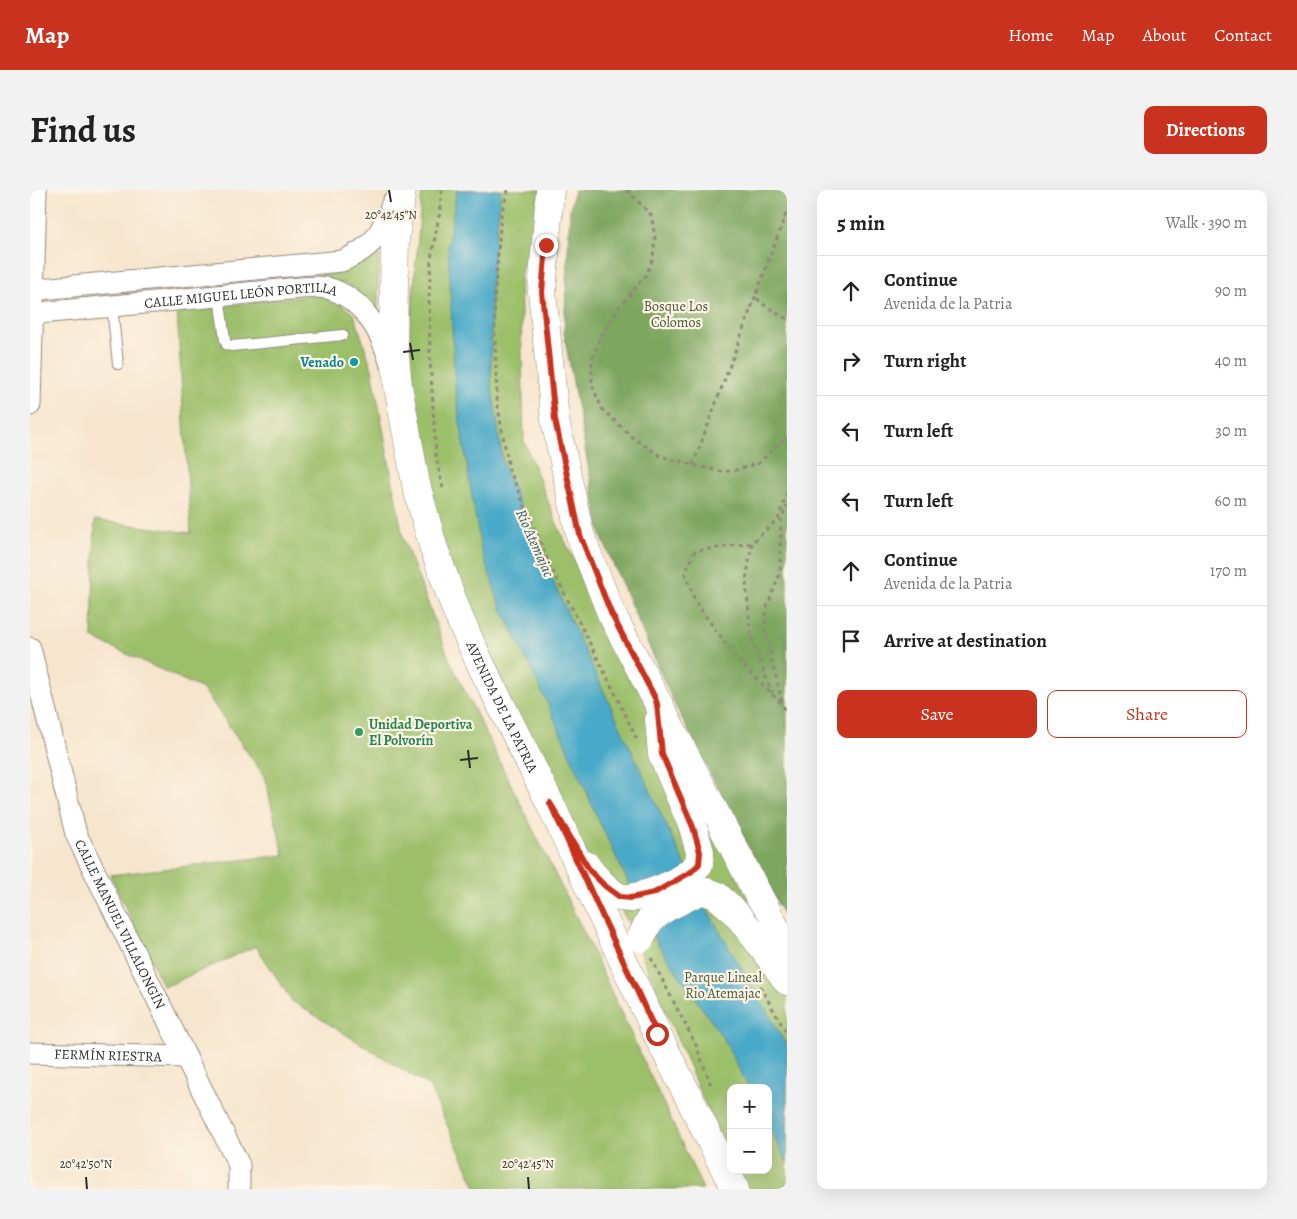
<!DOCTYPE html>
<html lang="en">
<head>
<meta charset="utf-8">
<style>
  :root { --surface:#fff; --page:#f2f2f2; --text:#222; --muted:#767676; --line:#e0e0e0; --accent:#c8321e }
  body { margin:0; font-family:Alegreya,serif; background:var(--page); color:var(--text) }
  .controls { position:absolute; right:15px; bottom:15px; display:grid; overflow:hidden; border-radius:10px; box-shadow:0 5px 20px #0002 }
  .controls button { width:45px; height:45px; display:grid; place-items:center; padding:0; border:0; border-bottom:1px solid var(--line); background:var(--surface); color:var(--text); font:25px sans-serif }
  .stop { position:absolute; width:15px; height:15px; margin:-11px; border:4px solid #c8321e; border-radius:50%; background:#fff }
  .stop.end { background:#c8321e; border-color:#fff; box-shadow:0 1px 5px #0008 }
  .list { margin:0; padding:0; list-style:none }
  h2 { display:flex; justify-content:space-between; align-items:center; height:65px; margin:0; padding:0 20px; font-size:21px }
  h2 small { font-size:16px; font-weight:400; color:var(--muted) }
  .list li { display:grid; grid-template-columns:32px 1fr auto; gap:15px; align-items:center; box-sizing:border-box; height:70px; padding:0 20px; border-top:1px solid var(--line) }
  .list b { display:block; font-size:19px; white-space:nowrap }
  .list p { margin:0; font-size:16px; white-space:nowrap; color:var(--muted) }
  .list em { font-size:16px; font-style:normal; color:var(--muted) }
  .actions { display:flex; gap:10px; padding:15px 20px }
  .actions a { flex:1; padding:11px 0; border:1px solid var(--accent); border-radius:10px; text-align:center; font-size:18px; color:var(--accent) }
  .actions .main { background:var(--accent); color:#fff }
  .icon { flex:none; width:28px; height:28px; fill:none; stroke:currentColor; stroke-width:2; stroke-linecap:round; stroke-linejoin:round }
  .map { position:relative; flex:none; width:757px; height:999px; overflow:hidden; border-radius:10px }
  header { display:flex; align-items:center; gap:30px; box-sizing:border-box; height:70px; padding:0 25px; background:var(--accent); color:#fff }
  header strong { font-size:24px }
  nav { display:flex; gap:28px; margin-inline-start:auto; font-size:18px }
  .intro { display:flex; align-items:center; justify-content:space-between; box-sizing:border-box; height:120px; padding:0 30px }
  h1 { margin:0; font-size:35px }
  .button { padding:12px 22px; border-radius:10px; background:var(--accent); color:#fff; font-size:18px; font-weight:700 }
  main { display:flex; gap:30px; padding:0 30px }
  aside { flex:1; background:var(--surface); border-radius:10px; box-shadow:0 5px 20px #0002 }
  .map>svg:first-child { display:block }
</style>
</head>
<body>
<header>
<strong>Map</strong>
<nav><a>Home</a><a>Map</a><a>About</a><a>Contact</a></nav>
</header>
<div class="intro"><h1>Find us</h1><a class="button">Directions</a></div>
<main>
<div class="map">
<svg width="757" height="999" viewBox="0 0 757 999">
  <rect width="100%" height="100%" fill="#fcf5e5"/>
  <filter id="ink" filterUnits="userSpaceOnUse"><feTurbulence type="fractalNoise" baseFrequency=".02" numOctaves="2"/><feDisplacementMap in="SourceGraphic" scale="10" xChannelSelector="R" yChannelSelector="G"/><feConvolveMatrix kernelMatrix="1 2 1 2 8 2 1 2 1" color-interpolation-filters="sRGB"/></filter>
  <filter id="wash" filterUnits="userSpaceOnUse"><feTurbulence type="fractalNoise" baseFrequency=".0096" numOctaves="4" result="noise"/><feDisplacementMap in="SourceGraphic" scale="20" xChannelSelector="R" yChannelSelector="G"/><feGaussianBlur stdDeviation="1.12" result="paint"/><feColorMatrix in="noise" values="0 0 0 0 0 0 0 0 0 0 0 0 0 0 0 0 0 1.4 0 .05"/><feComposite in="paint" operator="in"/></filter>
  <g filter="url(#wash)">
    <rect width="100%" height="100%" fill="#f7e5cd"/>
    <g fill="#9cbf6a" stroke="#64754a">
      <polygon points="392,0 511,0 490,86 494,251 529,339 629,542 757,780 757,999 717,999 707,980 738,980 738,898 701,898 701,967 672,907 597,730 532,623 410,356 377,180"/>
      <path d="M350,55l-2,37v32c-5,-8 -23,-27 -32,-30 -14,-3 -30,-2 -44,-6l10,-2 32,-4 25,-15z"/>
      <polygon points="295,103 324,124 342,179 373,348 420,471 555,745 673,999 447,999 399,896 262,811 226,756 134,797 80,685 254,665 234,586 173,499 62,448 65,330 161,343 147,122"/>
    </g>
    <polygon fill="#7da65e" stroke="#546844" points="544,0 757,0 757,732 642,509 571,346 534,143 540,20"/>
    <polygon fill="#49a9c8" stroke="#3a6a7a" points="427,0 471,0 461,89 461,189 473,274 500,340 552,455 673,713 757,856 757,972 738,935 738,898 719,898 695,851 627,753 571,635 521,521 469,412 451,359 439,289 425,198 418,55"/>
  </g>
  <g filter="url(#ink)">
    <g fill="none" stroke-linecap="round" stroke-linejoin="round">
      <defs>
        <g id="lane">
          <polyline points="189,106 195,150 197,155 202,156 313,145"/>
          <polyline points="82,116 88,174"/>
        </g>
        <g id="street">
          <path d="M0,100l312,-29c32,-14 39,-27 51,-59"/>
          <path id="s1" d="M0,124l270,-26c9,0 19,-2 27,0 34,9 54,42 63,74"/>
          <polyline points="0,215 6,0"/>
          <path id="s2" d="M0,458l46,186 163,331v24"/>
          <path id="s3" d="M0,863l156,4"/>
        </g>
        <g id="primary">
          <path id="s4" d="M372,0l-7,48 -2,96 5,52 18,98 17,62 25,69 24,52 68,136 107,231 78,155"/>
          <polyline points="520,0 512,102 525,230 550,345 581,423 757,760"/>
          <polyline points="629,530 632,564 663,637"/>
          <path d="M556,675c6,10 23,27 33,32 3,1 8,1 12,1"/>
          <polyline points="719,739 757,791"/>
        </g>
      </defs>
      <use href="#lane" stroke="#91887c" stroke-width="12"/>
      <use href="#street" stroke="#91887c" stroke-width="23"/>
      <use href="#primary" stroke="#91887c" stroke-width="29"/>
      <g stroke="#91887c" stroke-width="3" stroke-dasharray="4 4" stroke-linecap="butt">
        <polyline points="412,0 409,26 401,69 399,108 400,167 406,267 413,299"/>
        <polyline points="478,0 471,25 464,112 467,212 479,279 520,375 586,505 607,550"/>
        <polyline points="597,0 621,25 625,47 623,68 616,85 588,119 570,148 562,170 562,195 572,219 602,247 630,266 663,275 693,282 706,280 729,273 757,246"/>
        <polyline points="727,100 728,109 731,113 757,129"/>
        <polyline points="663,275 757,21"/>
        <polyline points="757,303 748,329 722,353 665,361 655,383 666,413 706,468 752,514 757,523"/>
        <polyline points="722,353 716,391 721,448 742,503"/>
        <polyline points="752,512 735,441 736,420 750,383 751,328 757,316"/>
        <polyline points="621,768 666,855 682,898"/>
        <polyline points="730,796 757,844"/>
      </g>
      <use href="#lane" stroke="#fff" stroke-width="10"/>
      <use href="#street" stroke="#fff" stroke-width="21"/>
      <use href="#primary" stroke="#fff" stroke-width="28"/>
      <defs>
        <g id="primary-bridge">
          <path d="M601,708c26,-6 49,-15 68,-34l1,-12 -7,-25"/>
          <polyline points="611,748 619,731 634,719 671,700 686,705 702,719 719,739"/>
        </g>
      </defs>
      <use href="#primary-bridge" stroke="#91887c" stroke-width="29" stroke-linecap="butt"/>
      <use href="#primary-bridge" stroke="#fff" stroke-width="28"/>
    </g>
  </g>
  <g fill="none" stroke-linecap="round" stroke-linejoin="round" filter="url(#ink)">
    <polyline stroke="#c8321e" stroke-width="6" points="516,55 512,102 525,230 550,345 581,423 625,508 627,514 632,564 663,637 670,662 669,674 661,682 624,703 601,708 590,707 575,696 560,681 520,613 627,844"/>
  </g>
  <path fill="none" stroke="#2b2b2b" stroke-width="2" d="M359,0l2,12M380,153l3,17M373,162l17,-2M438,560l2,18M430,570l18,-2M56,987l1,12M498,987l1,12"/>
  <circle fill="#0f9aa8" stroke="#fcf5e5" stroke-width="2" cx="324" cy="172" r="5"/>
  <circle fill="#2e9e5b" stroke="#fcf5e5" stroke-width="2" cx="329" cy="542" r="5"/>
  <g text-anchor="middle" stroke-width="4.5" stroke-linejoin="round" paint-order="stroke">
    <g font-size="14" fill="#2b2b2b" stroke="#fcf5e5">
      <text dy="5" stroke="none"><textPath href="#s1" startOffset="212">CALLE MIGUEL LEÓN PORTILLA</textPath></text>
      <text dy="5" stroke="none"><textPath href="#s4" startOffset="536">AVENIDA DE LA PATRIA</textPath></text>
      <text dy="5" stroke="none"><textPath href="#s2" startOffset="292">CALLE MANUEL VILLALONGÍN</textPath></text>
      <text dy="5" stroke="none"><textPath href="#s3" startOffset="78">FERMÍN RIESTRA</textPath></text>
    </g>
    <g font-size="14" fill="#4d573e" stroke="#fcf5e5">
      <text x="646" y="121">Bosque Los<tspan x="646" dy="16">Colomos</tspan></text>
      <text x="693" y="792">Parque Lineal<tspan x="693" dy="16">Rio Atemajac</tspan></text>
    </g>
    <g font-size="14" font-weight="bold" fill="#0d838f" stroke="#fcf5e5" text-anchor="end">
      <text x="314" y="177">Venado</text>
    </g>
    <g font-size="14" font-weight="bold" fill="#27864d" stroke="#fcf5e5" text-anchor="start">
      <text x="339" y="539">Unidad Deportiva<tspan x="339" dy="16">El Polvorín</tspan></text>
    </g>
    <g font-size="15" font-style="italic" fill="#375d6a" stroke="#fcf5e5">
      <text transform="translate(505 353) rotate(66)" y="5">Río Atemajac</text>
    </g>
  </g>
  <g font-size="12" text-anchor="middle" fill="#2b2b2b" stroke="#fcf5e5" stroke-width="4.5" stroke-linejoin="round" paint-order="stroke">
    <text x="361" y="29">20°42'45"N</text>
    <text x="56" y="978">20°42'50"N</text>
    <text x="498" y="978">20°42'45"N</text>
  </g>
</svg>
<div class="controls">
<button>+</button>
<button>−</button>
</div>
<div class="stop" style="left:627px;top:844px"></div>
<div class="stop end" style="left:516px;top:55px"></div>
</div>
<aside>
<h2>5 min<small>Walk · 390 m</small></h2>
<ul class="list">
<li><svg class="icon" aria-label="ahead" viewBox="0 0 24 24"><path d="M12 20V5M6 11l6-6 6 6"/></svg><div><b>Continue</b><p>Avenida de la Patria</p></div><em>90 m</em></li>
<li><svg class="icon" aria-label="right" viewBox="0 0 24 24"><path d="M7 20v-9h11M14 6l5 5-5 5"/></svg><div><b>Turn right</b></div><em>40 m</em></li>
<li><svg class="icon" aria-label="left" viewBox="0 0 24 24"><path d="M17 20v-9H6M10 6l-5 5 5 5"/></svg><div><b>Turn left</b></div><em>30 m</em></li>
<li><svg class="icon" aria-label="left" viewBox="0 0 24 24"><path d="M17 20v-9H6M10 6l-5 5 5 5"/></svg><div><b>Turn left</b></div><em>60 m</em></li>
<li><svg class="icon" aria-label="ahead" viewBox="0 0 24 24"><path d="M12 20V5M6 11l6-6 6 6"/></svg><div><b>Continue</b><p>Avenida de la Patria</p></div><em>170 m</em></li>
<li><svg class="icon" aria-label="arrive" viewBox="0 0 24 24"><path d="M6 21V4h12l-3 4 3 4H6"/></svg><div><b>Arrive at destination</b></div></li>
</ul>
<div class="actions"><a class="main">Save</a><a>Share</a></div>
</aside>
</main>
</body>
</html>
